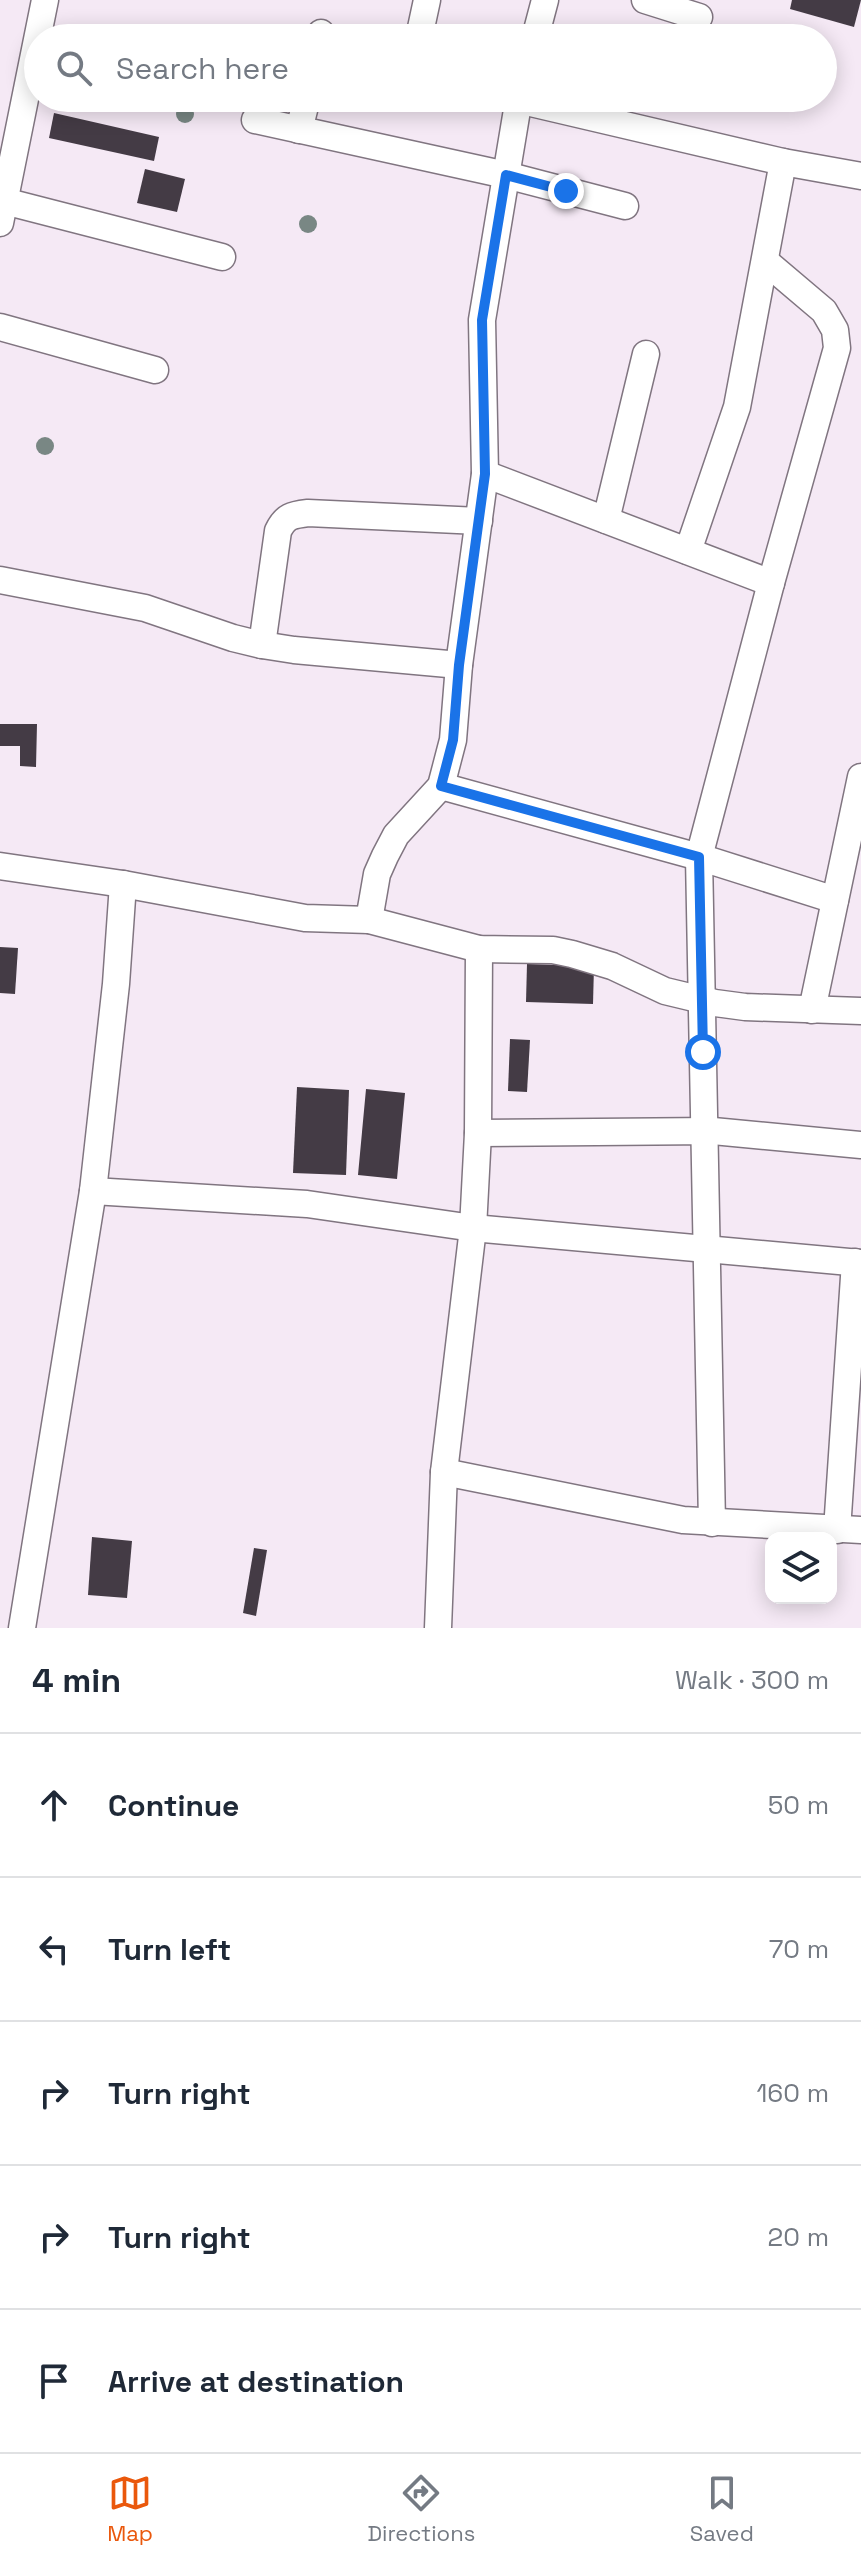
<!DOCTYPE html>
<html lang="en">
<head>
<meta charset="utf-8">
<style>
  :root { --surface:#fff; --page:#f2f2f3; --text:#1f2937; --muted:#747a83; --line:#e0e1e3; --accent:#ea580c }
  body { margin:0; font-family:"Space Grotesk",sans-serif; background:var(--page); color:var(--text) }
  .controls { position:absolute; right:24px; bottom:24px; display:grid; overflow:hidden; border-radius:16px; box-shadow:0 4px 20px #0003 }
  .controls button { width:72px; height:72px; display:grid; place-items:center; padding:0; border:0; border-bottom:2px solid var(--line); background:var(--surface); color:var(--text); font:40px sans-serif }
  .stop { position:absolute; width:24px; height:24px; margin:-18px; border:6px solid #1a73e8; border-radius:50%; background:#fff }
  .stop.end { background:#1a73e8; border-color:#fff; box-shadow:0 2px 8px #0008 }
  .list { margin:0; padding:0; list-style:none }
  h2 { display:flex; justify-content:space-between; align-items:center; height:104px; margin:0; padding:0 32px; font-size:34px }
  h2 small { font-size:26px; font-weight:400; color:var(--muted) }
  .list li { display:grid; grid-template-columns:52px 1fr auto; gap:24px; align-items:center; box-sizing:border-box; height:144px; padding:0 32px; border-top:2px solid var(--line) }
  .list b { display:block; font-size:30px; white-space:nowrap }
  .list em { font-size:26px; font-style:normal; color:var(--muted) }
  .icon { flex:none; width:44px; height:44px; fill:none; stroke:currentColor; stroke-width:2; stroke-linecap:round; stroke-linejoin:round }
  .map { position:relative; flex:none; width:861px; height:1628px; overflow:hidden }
  .search { position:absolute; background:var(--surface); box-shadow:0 4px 20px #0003; left:24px; right:24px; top:24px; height:88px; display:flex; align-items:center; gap:20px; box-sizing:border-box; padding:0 28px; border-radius:44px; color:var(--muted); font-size:30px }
  .sheet { height:824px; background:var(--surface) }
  nav { display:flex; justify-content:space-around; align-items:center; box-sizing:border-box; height:112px; border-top:2px solid var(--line); background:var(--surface); font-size:22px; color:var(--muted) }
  nav a { display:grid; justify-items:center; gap:4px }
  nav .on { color:var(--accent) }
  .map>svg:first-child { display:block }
</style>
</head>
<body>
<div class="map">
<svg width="861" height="1628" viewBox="0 0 861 1628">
  <rect width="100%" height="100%" fill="#f5e9f5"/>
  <g fill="#443b45">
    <polygon points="792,0 861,0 854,27 790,9"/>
    <polygon points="54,113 159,137 154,161 49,138"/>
    <polygon points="145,169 185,179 177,212 137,203"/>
    <polygon points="0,724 37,724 36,767 20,766 20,746 0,746"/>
    <polygon points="0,947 18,948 15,994 0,993"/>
    <polygon points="527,964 594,966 593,1004 526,1002"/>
    <polygon points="510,1039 530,1040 527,1092 508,1091"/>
    <polygon points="297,1087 349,1090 346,1175 293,1173"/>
    <polygon points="366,1089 405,1093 397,1179 358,1175"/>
    <polygon points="92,1537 132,1541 127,1598 88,1595"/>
    <polygon points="254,1548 267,1550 256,1616 243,1613"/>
  </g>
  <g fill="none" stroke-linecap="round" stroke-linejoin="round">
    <defs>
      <g id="minor">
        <polyline points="645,0 699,17"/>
        <polyline points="320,38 321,33"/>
        <polyline points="423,38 421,28 427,0"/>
        <polyline points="535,38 545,0"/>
        <polyline points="518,100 783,162 861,176"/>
        <polyline points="255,120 506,175 625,206"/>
        <polyline points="299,130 307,98"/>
        <polyline points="4,201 222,257"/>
        <polyline points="0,223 45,0"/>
        <polyline points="0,327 155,370"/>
        <polyline points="485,474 771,583"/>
        <polyline points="606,520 646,354"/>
        <polyline points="688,551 737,407 783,162"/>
        <polyline points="0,580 145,608 233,638 262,645 294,650 459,665"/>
        <path d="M262,645l16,-114c7,-15 14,-16 30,-18l171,8"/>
        <polyline points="441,786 699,857 835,900"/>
        <polyline points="0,866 123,884 305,918 369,920 479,949 553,950 572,954 612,966 665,991 715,1003 745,1007 861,1011"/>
        <polyline points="369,920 377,874 385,856 396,835 441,786 453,740 459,665 485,474 482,320 519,98"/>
        <polyline points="812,1010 861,777"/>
        <polyline points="478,1133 713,1131 861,1145"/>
        <polyline points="93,1191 307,1204 473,1228 861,1263"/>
        <polyline points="444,1472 683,1520 861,1530"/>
        <polyline points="712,1523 699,857 771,583 837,348 835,330 824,311 765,261"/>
        <polyline points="837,1530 855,1262"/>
        <polyline points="22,1628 93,1191 116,984 123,884"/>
        <polyline points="438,1628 444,1472 473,1228 478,1133 479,949"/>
      </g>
    </defs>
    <use href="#minor" stroke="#807580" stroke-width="29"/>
    <use href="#minor" stroke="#fff" stroke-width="26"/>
  </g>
  <g fill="#798784">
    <circle cx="185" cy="114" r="9"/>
    <circle cx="308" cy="224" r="9"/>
    <circle cx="45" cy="446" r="9"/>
  </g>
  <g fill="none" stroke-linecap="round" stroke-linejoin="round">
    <polyline stroke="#1a73e8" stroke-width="10" points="566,191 506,175 482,320 485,474 459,665 453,740 441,786 699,857 703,1052"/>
  </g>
</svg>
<div class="controls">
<button><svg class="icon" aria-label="layers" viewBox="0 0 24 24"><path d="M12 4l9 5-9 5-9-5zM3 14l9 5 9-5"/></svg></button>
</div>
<div class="stop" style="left:703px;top:1052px"></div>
<div class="stop end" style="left:566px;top:191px"></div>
<div class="search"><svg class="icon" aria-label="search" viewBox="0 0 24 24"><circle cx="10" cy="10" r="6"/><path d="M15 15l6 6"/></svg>Search here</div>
</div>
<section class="sheet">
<h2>4 min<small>Walk · 300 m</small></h2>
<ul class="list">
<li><svg class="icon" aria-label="ahead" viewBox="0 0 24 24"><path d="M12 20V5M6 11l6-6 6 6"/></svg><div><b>Continue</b></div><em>50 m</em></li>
<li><svg class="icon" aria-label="left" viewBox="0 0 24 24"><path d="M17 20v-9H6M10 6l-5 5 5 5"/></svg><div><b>Turn left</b></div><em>70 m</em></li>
<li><svg class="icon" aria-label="right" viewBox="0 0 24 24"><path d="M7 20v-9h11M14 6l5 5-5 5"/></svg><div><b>Turn right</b></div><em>160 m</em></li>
<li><svg class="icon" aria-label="right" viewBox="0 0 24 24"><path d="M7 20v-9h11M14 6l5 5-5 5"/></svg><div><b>Turn right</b></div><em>20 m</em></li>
<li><svg class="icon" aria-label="arrive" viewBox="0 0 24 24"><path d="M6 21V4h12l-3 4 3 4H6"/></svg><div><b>Arrive at destination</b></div></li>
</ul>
</section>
<nav>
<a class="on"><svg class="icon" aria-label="map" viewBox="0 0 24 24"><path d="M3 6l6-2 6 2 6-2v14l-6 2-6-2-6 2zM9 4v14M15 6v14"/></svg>Map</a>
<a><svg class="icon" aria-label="directions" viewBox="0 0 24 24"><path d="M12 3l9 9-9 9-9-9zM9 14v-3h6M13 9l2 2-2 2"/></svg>Directions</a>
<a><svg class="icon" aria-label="saved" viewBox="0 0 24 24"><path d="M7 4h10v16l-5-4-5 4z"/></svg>Saved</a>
</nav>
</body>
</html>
